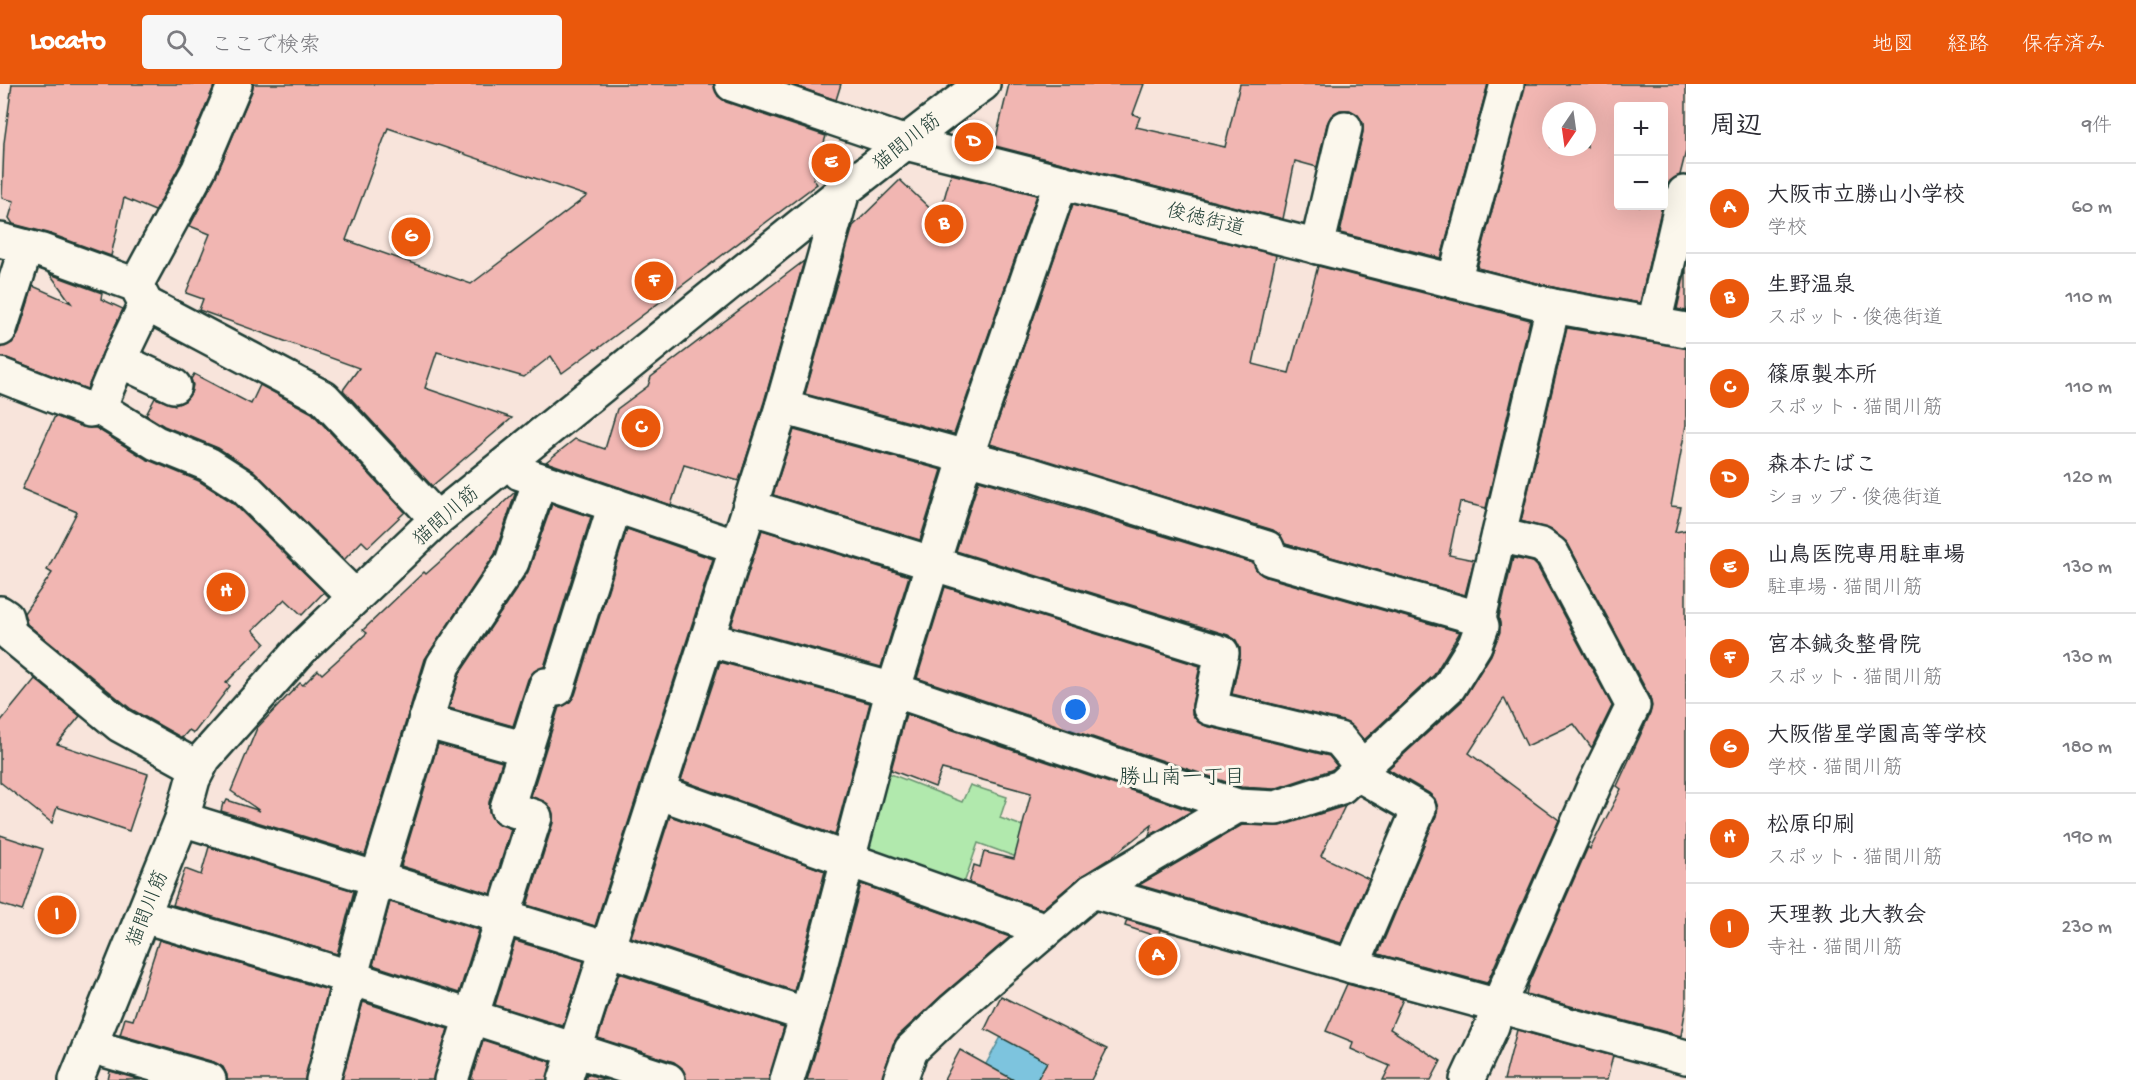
<!DOCTYPE html>
<html lang="ja">
<head>
<meta charset="utf-8">
<style>
  :root { --surface:#fff; --page:#f7f7f7; --text:#2b2b33; --muted:#7c7c81; --line:#e1e1e2; --accent:#ea580c }
  body { margin:0; font-family:"Gochi Hand","Klee One",sans-serif; background:var(--page); color:var(--text) }
  .controls { position:absolute; right:18px; top:18px; display:grid; overflow:hidden; border-radius:6px; box-shadow:0 6px 24px #0002 }
  .controls button { width:54px; height:54px; display:grid; place-items:center; padding:0; border:0; border-bottom:2px solid var(--line); background:var(--surface); color:var(--text); font:30px sans-serif }
  .compass { position:absolute; left:1542px; top:18px; width:54px; height:54px; border-radius:50%; background:var(--surface); box-shadow:0 6px 24px #0002; rotate:193deg }
  .you { position:absolute; left:1076px; top:626px; width:21px; height:21px; margin:-15px; border:4px solid #fff; border-radius:50%; background:#1a73e8; box-shadow:0 0 0 9px #1a73e833 }
  .badge { display:grid; place-items:center; width:39px; height:39px; border-radius:50%; background:var(--accent); color:#fff; font-size:20px; font-weight:700 }
  .pin { position:absolute; translate:-50% -50%; border:3px solid #fff; box-shadow:0 2px 6px #0006 }
  .list { margin:0; padding:0; list-style:none }
  h2 { display:flex; justify-content:space-between; align-items:center; height:78px; margin:0; padding:0 24px; font-size:26px }
  h2 small { font-size:20px; font-weight:400; color:var(--muted) }
  .list li { display:grid; grid-template-columns:39px 1fr auto; gap:18px; align-items:center; box-sizing:border-box; height:90px; padding:0 24px; border-top:2px solid var(--line) }
  .list b { display:block; font-size:22px; white-space:nowrap }
  .list p { margin:0; font-size:20px; white-space:nowrap; color:var(--muted) }
  .list em { font-size:20px; font-style:normal; color:var(--muted) }
  .icon { flex:none; width:33px; height:33px; fill:none; stroke:currentColor; stroke-width:2; stroke-linecap:round; stroke-linejoin:round }
  .map { position:relative; flex:none; width:1686px; height:996px; overflow:hidden }
  header { display:flex; align-items:center; gap:36px; box-sizing:border-box; height:84px; padding:0 30px; background:var(--accent); color:#fff }
  header strong { font-size:28px }
  nav { display:flex; gap:33px; margin-inline-start:auto; font-size:21px }
  .search { width:420px; height:54px; background:var(--page); display:flex; align-items:center; gap:15px; box-sizing:border-box; padding:0 21px; border-radius:6px; color:var(--muted); font-size:22px }
  main { display:flex }
  aside { flex:1; background:var(--surface) }
  .map>svg:first-child { display:block }
</style>
</head>
<body>
<header>
<strong>Locato</strong>
<div class="search"><svg class="icon" aria-label="search" viewBox="0 0 24 24"><circle cx="10" cy="10" r="6"/><path d="M15 15l6 6"/></svg>ここで検索</div>
<nav><a>地図</a><a>経路</a><a>保存済み</a></nav>
</header>
<main>
<div class="map">
<svg width="1686" height="996" viewBox="0 0 1686 996">
  <rect width="100%" height="100%" fill="#f8e4db"/>
  <filter id="ink" filterUnits="userSpaceOnUse"><feTurbulence type="fractalNoise" baseFrequency=".0167" numOctaves="2"/><feDisplacementMap in="SourceGraphic" scale="12" xChannelSelector="R" yChannelSelector="G"/><feConvolveMatrix kernelMatrix="1 2 1 2 8 2 1 2 1" color-interpolation-filters="sRGB"/></filter>
  <g filter="url(#ink)">
    <polygon fill="#b1e9ad" stroke="#689370" stroke-width="1.5" points="883,687 962,718 970,701 1007,713 1000,734 1031,745 1019,774 978,759 962,805 861,763"/>
    <polygon fill="#7dc4de" stroke="#578e9a" stroke-width="1.5" points="1001,953 1047,978 1037,996 977,996"/>
    <g fill="#f1b6b2" stroke="#1f3d34" stroke-width="1.5" fill-rule="evenodd">
      <polygon points="12,0 215,0 182,77 155,127 124,114 111,172 48,149 13,140 9,134 14,117 2,114 4,59"/>
      <path d="M253,0h461l4,12 8,6 100,34 -13,43 4,5 -221,166 -1,-1 -33,24 -11,-17 -27,21 -87,-25 -12,36 87,30 -80,68 -89,-96 16,-22 -160,-58 4,-11 -17,-6 24,-59 -20,-8 26,-50 36,-85zM388,44l199,68 -116,88 -125,-44z"/>
      <polygon points="790,0 841,0 836,16"/>
      <polygon points="1009,0 1144,0 1133,30 1140,33 1136,43 1225,63 1240,0 1488,0 1441,174 1340,149 1363,48 1363,39 1358,31 1350,26 1340,26 1331,32 1327,40 1317,83 1295,77 1283,135 960,53 961,49 995,58"/>
      <path d="M1525,0h161v67l-6,24 -10,6 -6,18v-93h-46v100h44l-22,97 -83,-15 -80,-20zM1551,27h36v36h-36z"/>
      <polygon points="951,90 1037,111 954,350 805,310 853,142 900,96 939,133"/>
      <polygon points="1073,120 1276,171 1253,280 1289,289 1318,182 1530,236 1486,424 1460,418 1449,471 1474,476 1465,511 1285,460 1280,451 1273,446 990,360"/>
      <polygon points="804,177 764,318 739,397 684,381 671,421 546,378 575,355 605,365 617,325 648,302 651,293"/>
      <polygon points="1686,184 1686,227 1677,225"/>
      <polygon points="50,190 102,209 101,215 123,225 87,305 7,274 0,273 0,263 12,259 18,251 33,202 71,219"/>
      <polygon points="1567,244 1686,264 1686,341 1671,422 1681,423 1675,448 1686,446 1686,923 1681,952 1526,910 1529,898 1588,763 1590,765 1621,705 1617,702 1650,630 1652,622 1650,613 1568,460 1552,446 1521,437"/>
      <polygon points="194,290 251,320 260,301 312,329 405,428 368,463 362,457 344,476 254,387 218,364 164,342 146,331 155,314 175,321 185,317 191,309 193,301 191,295"/>
      <polygon points="55,332 83,343 96,344 146,375 199,397 232,418 324,508 302,531 285,515 253,546 265,559 226,599 230,602 194,649 189,646 182,654 131,625 27,540 24,529 52,489 47,486 77,428 22,405"/>
      <polygon points="794,346 942,386 920,456 773,411"/>
      <polygon points="979,396 1253,479 1258,488 1266,493 1460,548 1434,591 1364,656 1353,643 1343,637 1232,610 1240,573 1240,564 1236,556 1228,551 956,467"/>
      <polygon points="516,407 495,470 425,575 365,771 221,727 223,719 225,720 227,716 260,727 231,707 257,644 300,599 303,601 318,586 322,590 367,549 363,546 424,488 426,490 444,474"/>
      <polygon points="552,420 591,433 544,583 534,587 528,595 513,642 449,624 460,589 528,488"/>
      <polygon points="627,445 713,475 595,842 527,821 553,739 553,730 548,720 531,712 559,623 569,619 575,611"/>
      <polygon points="762,446 909,492 881,583 731,542"/>
      <polygon points="1513,474 1533,478 1537,482 1612,622 1592,663 1591,663 1574,640 1527,662 1504,614 1469,669 1559,736 1487,899 1378,870 1436,732 1438,724 1435,715 1429,709 1388,685 1462,617 1491,571 1500,548 1499,533"/>
      <polygon points="945,503 1200,582 1192,621 1192,630 1198,638 1206,642 1329,672 1337,682 1331,686 1274,705 1241,703 917,594"/>
      <polygon points="720,578 870,619 835,751 681,696"/>
      <polygon points="35,595 80,632 57,660 148,690 129,747 57,723 52,739 0,698 0,638"/>
      <polygon points="906,630 1192,727 1149,752 1152,741 1109,775 1080,793 1042,825 969,799 974,781 980,783 984,768 1014,775 1031,709 942,685 935,703 891,686"/>
      <polygon points="438,660 502,678 489,718 489,727 494,737 511,745 491,810 401,782"/>
      <polygon points="1345,722 1321,772 1369,795 1341,859 1139,801 1242,741 1281,742"/>
      <polygon points="670,732 825,787 794,907 631,853"/>
      <polygon points="0,751 43,765 22,827 0,820"/>
      <polygon points="209,763 354,807 337,870 173,821 185,785 201,791"/>
      <polygon points="861,800 1010,853 941,912 898,952 893,960 882,996 807,996 825,936"/>
      <polygon points="390,818 479,846 459,909 373,881"/>
      <polygon points="1127,836 1160,846 1158,853 1125,842"/>
      <polygon points="159,856 328,906 305,996 227,996 227,991 223,983 214,978 120,951 125,934 133,936"/>
      <polygon points="515,857 584,877 563,942 495,921"/>
      <polygon points="619,889 784,943 769,996 686,996 682,984 674,978 598,954"/>
      <polygon points="1347,900 1403,915 1390,945 1441,977 1431,996 1383,996 1390,982 1351,965 1353,958 1326,947"/>
      <polygon points="1001,912 1107,965 1091,996 1037,996 1047,978 985,945"/>
      <polygon points="363,918 448,945 433,996 342,996"/>
      <polygon points="1517,946 1613,972 1607,996 1504,996"/>
      <polygon points="483,956 551,978 547,996 471,996"/>
      <polygon points="960,966 1014,996 944,996"/>
      <polygon points="110,987 141,996 108,996"/>
      <polygon points="587,990 607,996 585,996"/>
    </g>
    <g fill="none" stroke-linecap="round" stroke-linejoin="round">
      <defs>
        <g id="minor">
          <polyline points="732,0 906,59 1553,222 1686,246"/>
          <polyline points="0,156 42,167 136,201 146,220 324,314 437,435"/>
          <polyline points="1317,163 1345,44"/>
          <polyline points="1454,197 1507,0"/>
          <polyline points="136,201 199,85 235,0"/>
          <polyline points="1654,240 1684,109"/>
          <polyline points="0,245 26,164"/>
          <polyline points="119,276 174,302"/>
          <polyline points="0,291 90,326 99,324 156,359 208,380 244,403 355,513"/>
          <polyline points="782,323 1032,391 1267,464 1271,475 1479,534"/>
          <polyline points="99,324 119,276 146,220"/>
          <polyline points="520,389 737,463"/>
          <polyline points="750,423 1222,569 1210,624 1339,655 1362,683"/>
          <polyline points="0,529 6,533 10,550 120,641 198,684"/>
          <polyline points="707,555 894,606 1237,722 1276,724 1341,703 1449,603 1475,561 1482,542 1479,534 1553,222"/>
          <polyline points="425,637 526,665"/>
          <polyline points="658,708 1046,846"/>
          <polyline points="182,735 607,865 807,931"/>
          <polyline points="1092,807 1352,882 1686,973"/>
          <polyline points="143,832 314,882 668,996"/>
          <polyline points="1352,882 1419,725 1356,689"/>
          <polyline points="90,962 209,996"/>
          <path d="M76,996l106,-261 11,-40 11,-21 98,-110 135,-129 406,-328c46,-35 92,-73 140,-107"/>
          <polyline points="323,996 377,795 443,581 512,478 540,396"/>
          <polyline points="451,996 535,733 507,724 546,601 557,605 615,421"/>
          <polyline points="565,996 782,323 843,107"/>
          <polyline points="787,996 807,931 889,620 966,373 1061,98"/>
          <polyline points="900,996 911,966 953,926 1092,807 1237,722"/>
          <polyline points="1467,996 1492,942 1498,922 1594,702 1633,622 1552,469 1541,461 1499,451"/>
        </g>
      </defs>
      <use href="#minor" stroke="#1f3d34" stroke-width="38"/>
      <use href="#minor" stroke="#fbf7ec" stroke-width="33"/>
    </g>
  </g>
  <g text-anchor="middle" stroke-width="6" stroke-linejoin="round" paint-order="stroke">
    <g font-size="20" fill="#1f3d34" stroke="#fbf7ec">
      <text transform="translate(906 57) rotate(-38)" y="7">猫間川筋</text>
      <text transform="translate(1206 134) rotate(14)" y="7">俊徳街道</text>
      <text transform="translate(445 431) rotate(-41)" y="7">猫間川筋</text>
      <text transform="translate(146 824) rotate(-68)" y="7">猫間川筋</text>
    </g>
    <g font-size="21" fill="#1f3d34" stroke="#fbf7ec">
      <text x="1182" y="699">勝山南一丁目</text>
    </g>
  </g>
</svg>
<div class="controls">
<button>+</button>
<button>−</button>
</div>
<svg class="compass" viewBox="-18 -18 36 36"><path d="M0-13l5 13h-10z" fill="#e53935"/><path d="M0 13l5-13h-10z" fill="#7c7c81"/></svg>
<div class="you"></div>
<div class="pin badge" style="left:1158px;top:872px">A</div>
<div class="pin badge" style="left:944px;top:140px">B</div>
<div class="pin badge" style="left:641px;top:344px">C</div>
<div class="pin badge" style="left:974px;top:58px">D</div>
<div class="pin badge" style="left:831px;top:79px">E</div>
<div class="pin badge" style="left:654px;top:197px">F</div>
<div class="pin badge" style="left:411px;top:153px">G</div>
<div class="pin badge" style="left:226px;top:508px">H</div>
<div class="pin badge" style="left:57px;top:831px">I</div>
</div>
<aside>
<h2>周辺<small>9件</small></h2>
<ul class="list">
<li><span class="badge">A</span><div><b>大阪市立勝山小学校</b><p>学校</p></div><em>60 m</em></li>
<li><span class="badge">B</span><div><b>生野温泉</b><p>スポット · 俊徳街道</p></div><em>110 m</em></li>
<li><span class="badge">C</span><div><b>篠原製本所</b><p>スポット · 猫間川筋</p></div><em>110 m</em></li>
<li><span class="badge">D</span><div><b>森本たばこ</b><p>ショップ · 俊徳街道</p></div><em>120 m</em></li>
<li><span class="badge">E</span><div><b>山鳥医院専用駐車場</b><p>駐車場 · 猫間川筋</p></div><em>130 m</em></li>
<li><span class="badge">F</span><div><b>宮本鍼灸整骨院</b><p>スポット · 猫間川筋</p></div><em>130 m</em></li>
<li><span class="badge">G</span><div><b>大阪偕星学園高等学校</b><p>学校 · 猫間川筋</p></div><em>180 m</em></li>
<li><span class="badge">H</span><div><b>松原印刷</b><p>スポット · 猫間川筋</p></div><em>190 m</em></li>
<li><span class="badge">I</span><div><b>天理教 北大教会</b><p>寺社 · 猫間川筋</p></div><em>230 m</em></li>
</ul>
</aside>
</main>
</body>
</html>
